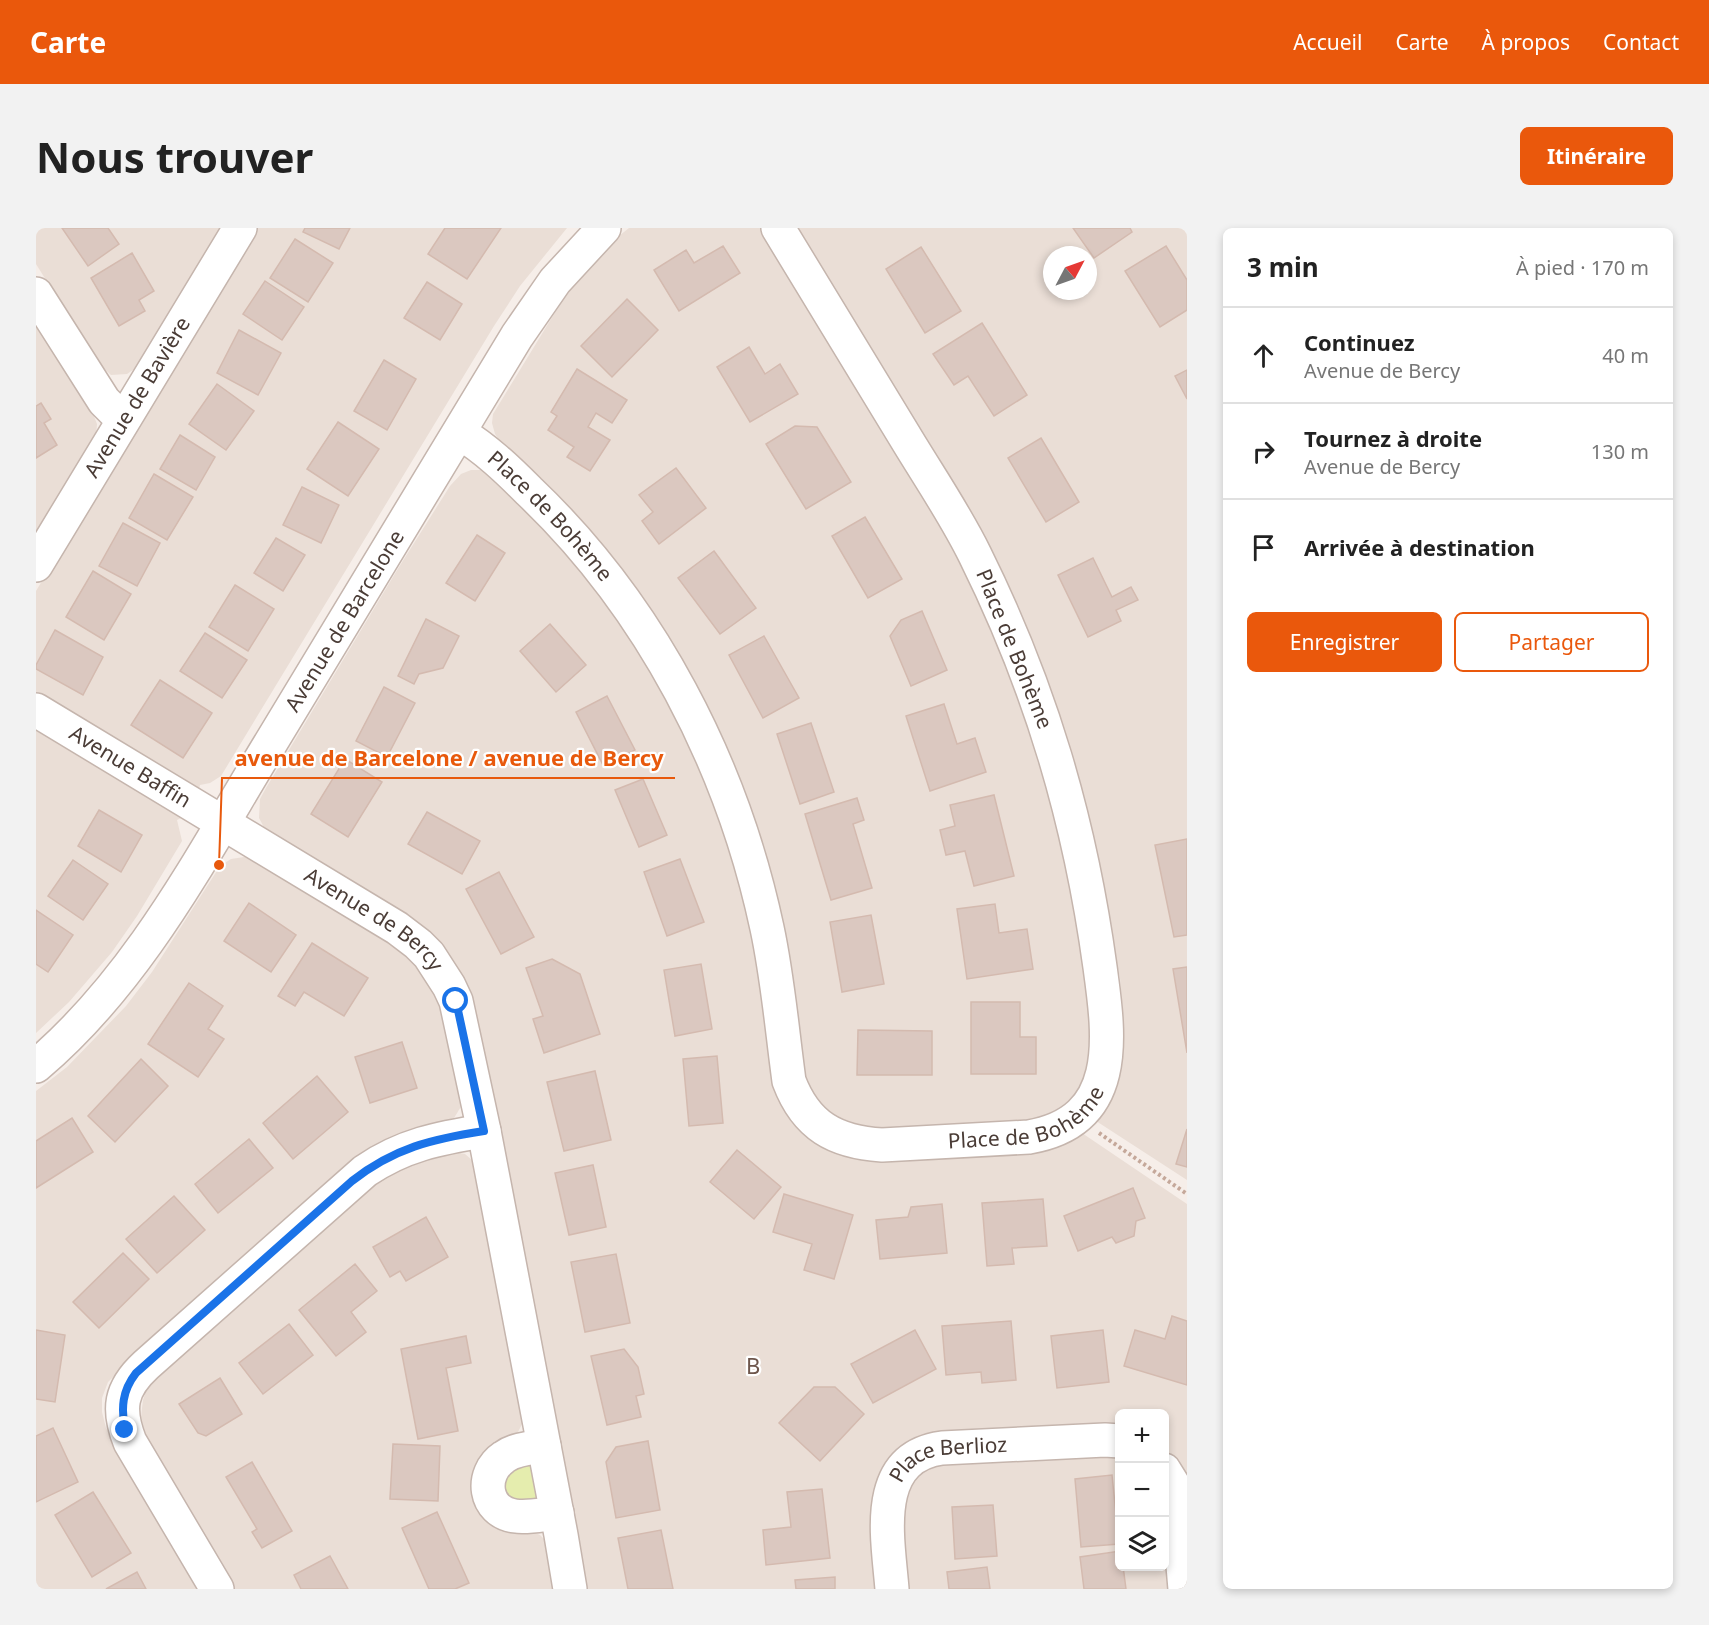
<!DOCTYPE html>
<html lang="fr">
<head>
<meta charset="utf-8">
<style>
  :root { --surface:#fff; --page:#f2f2f2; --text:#222; --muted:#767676; --line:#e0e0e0; --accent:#ea580c }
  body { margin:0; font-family:"Noto Sans",sans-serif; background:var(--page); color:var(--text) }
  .controls { position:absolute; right:18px; bottom:18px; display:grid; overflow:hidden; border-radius:9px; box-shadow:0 3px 9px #0003 }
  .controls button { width:54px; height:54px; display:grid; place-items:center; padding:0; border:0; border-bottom:2px solid var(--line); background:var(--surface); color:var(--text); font:30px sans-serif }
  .compass { position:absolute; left:1007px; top:18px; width:54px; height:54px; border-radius:50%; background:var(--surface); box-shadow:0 3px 9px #0003; rotate:49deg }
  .stop { position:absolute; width:18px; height:18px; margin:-14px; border:4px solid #1a73e8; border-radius:50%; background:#fff }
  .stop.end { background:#1a73e8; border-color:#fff; box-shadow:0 2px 6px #0008 }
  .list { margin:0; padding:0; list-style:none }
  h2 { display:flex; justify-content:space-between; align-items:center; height:78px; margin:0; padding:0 24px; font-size:26px }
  h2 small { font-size:20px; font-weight:400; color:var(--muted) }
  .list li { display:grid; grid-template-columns:39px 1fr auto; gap:18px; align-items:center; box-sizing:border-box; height:96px; padding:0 24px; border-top:2px solid var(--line) }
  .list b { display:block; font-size:22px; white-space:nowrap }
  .list p { margin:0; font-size:20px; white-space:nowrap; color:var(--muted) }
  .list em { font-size:20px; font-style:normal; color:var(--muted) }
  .actions { display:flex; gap:12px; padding:18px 24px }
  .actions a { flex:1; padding:14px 0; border:2px solid var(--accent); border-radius:9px; text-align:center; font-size:21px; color:var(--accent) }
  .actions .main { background:var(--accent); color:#fff }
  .icon { flex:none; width:33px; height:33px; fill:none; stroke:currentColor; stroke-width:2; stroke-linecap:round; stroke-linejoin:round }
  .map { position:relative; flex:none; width:1151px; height:1361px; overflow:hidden; border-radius:9px }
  header { display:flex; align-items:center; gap:36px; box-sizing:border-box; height:84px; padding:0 30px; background:var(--accent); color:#fff }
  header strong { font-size:28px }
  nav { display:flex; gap:33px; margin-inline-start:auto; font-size:21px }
  .intro { display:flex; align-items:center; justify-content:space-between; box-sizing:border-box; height:144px; padding:0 36px }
  h1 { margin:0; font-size:42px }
  .button { padding:15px 27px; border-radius:9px; background:var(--accent); color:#fff; font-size:21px; font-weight:700 }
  main { display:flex; gap:36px; padding:0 36px }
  aside { flex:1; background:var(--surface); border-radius:9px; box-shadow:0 3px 9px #0003 }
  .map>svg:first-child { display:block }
</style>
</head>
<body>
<header>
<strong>Carte</strong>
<nav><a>Accueil</a><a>Carte</a><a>À propos</a><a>Contact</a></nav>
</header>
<div class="intro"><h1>Nous trouver</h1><a class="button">Itinéraire</a></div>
<main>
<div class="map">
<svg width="1151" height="1361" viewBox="0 0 1151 1361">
  <rect width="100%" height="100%" fill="#f6eee9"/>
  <g fill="#eaded6" fill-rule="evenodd">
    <polygon points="0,0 190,0 104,137 91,146 75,147 61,134 0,36"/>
    <polygon points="219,0 531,0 484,58 458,98 185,548 174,555 164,557 163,561 155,560 0,466 0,363"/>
    <polygon points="593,0 727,0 916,310 973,438 1017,565 1058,790 1055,842 1034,878 995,895 858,905 809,900 771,864 713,583 459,206 456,195 457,186 526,73 546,47 578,12"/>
    <path d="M762,0h389v952l-94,-61 29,-74 1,-33 -3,-34 -11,-54 -158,-442zM1016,27h36v36h-36z"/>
    <polygon points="0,90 55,181 61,196 60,210 0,310"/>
    <polygon points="435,242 445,242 455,246 542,336 594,408 641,485 687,591 775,910 1043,903 1151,976 1151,1246 1147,1248 1129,1224 1128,1186 1084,1186 1083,1201 893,1207 881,1210 867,1217 856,1228 844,1361 547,1361 435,775 230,603 223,590 224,571 230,560 363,339 414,258 425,246"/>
    <polygon points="0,496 141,585 145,590 141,592 146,613 101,688 76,724 33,774 0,805"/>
    <polygon points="208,629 221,631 372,726 402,764 426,877 418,890 98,1129 72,1154 66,1170 66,1184 70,1200 165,1361 0,1361 0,863 31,839 90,778 116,744 184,638 195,631"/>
    <polygon points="419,924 429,926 436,932 441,940 487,1194 482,1204 475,1212 495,1303 504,1307 512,1315 520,1361 196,1361 107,1205 105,1189 107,1172 112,1157 123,1143 323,966 363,938"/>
    <polygon points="1083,1228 1084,1338 1128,1338 1129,1276 1136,1361 871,1361 866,1281 874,1247 896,1235"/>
  </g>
  <polygon fill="#e5edae" points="493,1235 496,1239 501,1272 474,1274 464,1253 473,1242"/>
  <g fill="#dbc8c0" stroke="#d4baaf" stroke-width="1.5">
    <polygon points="26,0 72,0 83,16 52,38"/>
    <polygon points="269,0 314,0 303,21 267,4"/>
    <polygon points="409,0 465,0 431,51 392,26"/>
    <polygon points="1037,0 1094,0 1096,4 1058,30"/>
    <polygon points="259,11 297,35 272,74 234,50"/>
    <polygon points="687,18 704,45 643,83 618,42 650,22 658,35"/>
    <polygon points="1130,18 1151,52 1151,82 1124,99 1089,43"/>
    <polygon points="885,19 925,83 889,105 850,41"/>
    <polygon points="96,25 118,63 103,72 109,83 83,98 55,50"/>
    <polygon points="229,53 268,79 246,112 207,86"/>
    <polygon points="391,54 426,76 404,112 368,90"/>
    <polygon points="591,71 622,102 576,149 545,118"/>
    <polygon points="946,95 991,167 958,188 932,148 918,157 897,126"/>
    <polygon points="203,102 245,125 222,167 181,145"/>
    <polygon points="713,119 729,146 744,136 762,166 714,194 681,139"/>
    <polygon points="348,132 380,151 351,202 318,183"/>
    <polygon points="541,141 591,172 576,195 560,185 552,199 574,212 554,243 531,229 538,219 512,202 521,188 515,184"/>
    <polygon points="1151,142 1151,171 1139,148"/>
    <polygon points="181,156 218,183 190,222 153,196"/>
    <polygon points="5,175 15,191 8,195 21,217 0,230 0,178"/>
    <polygon points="302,194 343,221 312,268 271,241"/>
    <polygon points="759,198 781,199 815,254 770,281 730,216"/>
    <polygon points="144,207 179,229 160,262 124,241"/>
    <polygon points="1005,210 1043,274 1010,294 972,230"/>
    <polygon points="640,240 670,280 623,316 606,293 617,284 603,267"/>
    <polygon points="118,246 157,269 131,312 93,290"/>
    <polygon points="266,259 303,277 285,315 247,297"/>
    <polygon points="829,289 866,351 832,370 796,308"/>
    <polygon points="87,295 124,315 101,358 63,338"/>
    <polygon points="441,307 469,325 439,373 410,355"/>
    <polygon points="240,310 269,327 247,363 218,345"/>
    <polygon points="678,323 720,380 684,406 642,350"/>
    <polygon points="1057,330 1076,369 1095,359 1102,372 1080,382 1085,393 1052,409 1022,347"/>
    <polygon points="57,343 95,366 68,412 30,389"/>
    <polygon points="199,357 238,381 212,423 173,399"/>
    <polygon points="886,383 911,442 875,458 854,408 865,392"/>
    <polygon points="390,391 423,408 407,440 383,446 378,456 362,448"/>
    <polygon points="514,396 550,437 520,464 484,423"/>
    <polygon points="19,402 67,429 47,467 0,441 0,437"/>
    <polygon points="169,405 211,432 186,470 144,443"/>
    <polygon points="728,408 763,470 727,490 693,427"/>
    <polygon points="124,452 176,485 147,530 95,497"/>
    <polygon points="348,459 379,475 351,529 320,513"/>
    <polygon points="571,468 599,522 568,539 540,484"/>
    <polygon points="908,476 921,516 939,510 950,544 894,563 870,488"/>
    <polygon points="775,495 798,564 764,576 741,506"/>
    <polygon points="309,531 346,554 312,609 275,586"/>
    <polygon points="607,551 631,607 603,619 579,562"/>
    <polygon points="958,567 978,648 938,658 929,623 910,627 904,602 919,598 914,577"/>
    <polygon points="821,570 828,592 817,596 836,660 795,672 769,586"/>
    <polygon points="63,582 106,607 85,644 42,618"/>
    <polygon points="391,584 444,613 426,646 372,616"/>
    <polygon points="1151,611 1151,707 1138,709 1119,617"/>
    <polygon points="644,631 668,694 631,708 608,644"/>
    <polygon points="37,632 72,656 47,692 12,668"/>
    <polygon points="463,644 498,709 465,726 430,661"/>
    <polygon points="213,675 260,707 235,744 188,713"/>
    <polygon points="959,676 963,705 991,701 997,741 931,751 921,681"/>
    <polygon points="0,682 37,707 12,744 0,736"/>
    <polygon points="835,687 848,756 806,764 794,694"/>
    <polygon points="276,715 332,750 308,788 268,764 259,778 242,768"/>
    <polygon points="516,731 544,746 564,806 508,825 497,791 507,788 490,740"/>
    <polygon points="665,736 676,801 639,808 628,742"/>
    <polygon points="1151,739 1151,825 1137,741"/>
    <polygon points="153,755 187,778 172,801 188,811 162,849 112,816"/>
    <polygon points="935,774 984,774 984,809 1000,809 1000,846 935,846"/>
    <polygon points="822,802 896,803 896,847 821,847"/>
    <polygon points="366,814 381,860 334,875 319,829"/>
    <polygon points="681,828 687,895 653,898 647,831"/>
    <polygon points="105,831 132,858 79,914 52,888"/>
    <polygon points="559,843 575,912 528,923 511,854"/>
    <polygon points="281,848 312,884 257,931 227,895"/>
    <polygon points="36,890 57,924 0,960 0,913"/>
    <polygon points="1151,901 1151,939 1140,936"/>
    <polygon points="213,911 237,940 182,985 159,956"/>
    <polygon points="701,922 745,959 718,991 674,954"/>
    <polygon points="557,937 570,999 533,1007 519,945"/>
    <polygon points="1097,960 1109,990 1100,993 1098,1008 1080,1015 1076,1009 1042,1023 1028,988"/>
    <polygon points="748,966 817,987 798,1051 768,1042 776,1016 737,1004"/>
    <polygon points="138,968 169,1002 121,1045 90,1011"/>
    <polygon points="1007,971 1011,1018 976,1020 978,1036 951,1038 946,975"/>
    <polygon points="906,976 911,1025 844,1031 840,992 872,989 875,979"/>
    <polygon points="390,989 412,1029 370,1053 364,1043 354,1049 337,1019"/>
    <polygon points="87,1025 113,1051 63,1100 37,1074"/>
    <polygon points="580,1026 594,1095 549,1104 535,1034"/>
    <polygon points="319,1036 341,1063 315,1084 330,1104 300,1128 263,1082"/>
    <polygon points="1136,1088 1151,1093 1151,1157 1088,1138 1099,1102 1129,1111"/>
    <polygon points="975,1093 980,1152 946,1155 945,1144 910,1147 906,1098"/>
    <polygon points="253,1096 277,1127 227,1166 203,1135"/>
    <polygon points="0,1102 29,1107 19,1174 0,1171"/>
    <polygon points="879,1102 900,1141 837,1175 815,1136"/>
    <polygon points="1067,1102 1073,1154 1021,1160 1015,1108"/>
    <polygon points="430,1108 435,1135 410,1140 422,1203 382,1211 365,1121"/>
    <polygon points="588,1121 602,1139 608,1166 600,1168 605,1189 571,1197 555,1128"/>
    <polygon points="184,1150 206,1186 170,1208 162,1205 143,1176"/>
    <polygon points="778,1159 799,1159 828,1186 784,1233 743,1195"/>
    <polygon points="17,1200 42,1254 0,1274 0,1208"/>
    <polygon points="612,1213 624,1282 580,1290 570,1234 580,1219"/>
    <polygon points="357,1216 404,1218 402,1273 354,1271"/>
    <polygon points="216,1234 256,1303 226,1320 216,1304 221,1301 190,1249"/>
    <polygon points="1076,1247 1083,1316 1045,1319 1039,1251"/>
    <polygon points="786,1261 794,1330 730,1337 727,1302 755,1299 751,1264"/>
    <polygon points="57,1264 95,1325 56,1349 19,1287"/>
    <polygon points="957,1277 961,1328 919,1331 916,1279"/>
    <polygon points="401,1284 433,1355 419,1361 393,1361 366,1300"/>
    <polygon points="625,1302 637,1361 592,1361 582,1310"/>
    <polygon points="1084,1323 1084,1338 1087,1338 1090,1361 1048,1361 1044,1329"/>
    <polygon points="294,1328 312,1361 265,1361 258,1347"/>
    <polygon points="951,1339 954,1361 913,1361 911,1344"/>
    <polygon points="101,1344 110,1361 70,1361"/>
    <polygon points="799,1349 799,1361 760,1361 759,1352"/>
  </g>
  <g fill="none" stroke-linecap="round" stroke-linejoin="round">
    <defs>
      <g id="minor">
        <polyline points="0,66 68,173 78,183 89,189"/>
        <path id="s1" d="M424,205c26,16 47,36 69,58 122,116 203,273 238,437 11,51 15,102 22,153 17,45 46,61 93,64l147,-8c92,-16 81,-98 71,-170 -20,-146 -59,-279 -125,-412 -20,-41 -47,-80 -71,-120 -42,-69 -84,-138 -126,-207"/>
        <path id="s2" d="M0,337l204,-337"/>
        <path id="s3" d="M0,482l361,218 21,16 11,11 20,31 7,15 28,130 77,404 9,54"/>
        <path id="s4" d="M0,838c103,-87 165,-209 234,-322 83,-136 166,-272 247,-408l38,-55 49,-53"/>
        <path d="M508,1218c-14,2 -29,3 -40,11 -25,17 -20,55 11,59 14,2 29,-2 42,-3"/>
        <polyline points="1128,1242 1138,1258 1141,1268 1149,1361"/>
        <path d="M181,1361l-87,-147c-13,-33 -10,-53 16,-77l219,-194c38,-26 74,-33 119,-40"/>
        <path id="s5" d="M856,1361c-4,-51 -21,-131 50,-141l163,-8 15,1"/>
      </g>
    </defs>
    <use href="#minor" stroke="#c5b5ad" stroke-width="36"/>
    <polyline stroke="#c5a89a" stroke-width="4" stroke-dasharray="3 3" stroke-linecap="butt" points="1063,905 1151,966"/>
    <use href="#minor" stroke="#fff" stroke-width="33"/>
  </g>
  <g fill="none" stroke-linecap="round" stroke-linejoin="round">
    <path stroke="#1a73e8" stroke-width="8" d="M89,1202c-4,-22 -3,-39 11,-57l216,-192c42,-33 80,-42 132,-50l-28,-130"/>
  </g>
  <g text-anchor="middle" stroke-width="4.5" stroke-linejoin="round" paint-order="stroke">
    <g font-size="21" fill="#4a3c36" stroke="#fff">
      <text dy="7" stroke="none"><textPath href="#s2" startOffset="196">Avenue de Bavière</textPath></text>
      <text dy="7" stroke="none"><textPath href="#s1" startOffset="123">Place de Bohème</textPath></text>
      <text dy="7" stroke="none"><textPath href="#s4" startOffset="544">Avenue de Barcelone</textPath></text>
      <text transform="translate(978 421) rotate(68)" y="7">Place de Bohème</text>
      <text dy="7" stroke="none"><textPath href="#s3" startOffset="110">Avenue Baffin</textPath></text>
      <text dy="7" stroke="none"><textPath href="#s3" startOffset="398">Avenue de Bercy</textPath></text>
      <text dy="7" stroke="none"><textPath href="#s1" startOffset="1022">Place de Bohème</textPath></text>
      <text dy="7" stroke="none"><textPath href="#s5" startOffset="172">Place Berlioz</textPath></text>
    </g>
    <g font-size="22" letter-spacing="1.5" fill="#6e564c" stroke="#fff">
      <text x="718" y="1146">B</text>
    </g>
  </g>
  <path fill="none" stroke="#e8590c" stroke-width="2" d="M183 637L186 550H639"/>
  <circle fill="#e8590c" stroke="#fff" stroke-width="2" cx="183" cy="637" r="6"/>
  <g font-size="22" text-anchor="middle" font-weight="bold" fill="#e8590c" stroke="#fff" stroke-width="4.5" stroke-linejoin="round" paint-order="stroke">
    <text x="413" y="538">avenue de Barcelone / avenue de Bercy</text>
  </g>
</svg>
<div class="controls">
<button>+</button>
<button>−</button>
<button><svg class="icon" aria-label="layers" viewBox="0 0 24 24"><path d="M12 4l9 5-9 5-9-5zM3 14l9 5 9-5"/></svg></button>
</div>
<svg class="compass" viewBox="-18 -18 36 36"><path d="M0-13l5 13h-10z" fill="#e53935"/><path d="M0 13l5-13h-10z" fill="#767676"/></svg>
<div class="stop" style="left:420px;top:773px"></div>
<div class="stop end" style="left:89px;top:1202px"></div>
</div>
<aside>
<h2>3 min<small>À pied · 170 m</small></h2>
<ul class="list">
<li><svg class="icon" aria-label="ahead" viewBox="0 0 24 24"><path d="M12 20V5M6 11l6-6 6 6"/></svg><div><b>Continuez</b><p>Avenue de Bercy</p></div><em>40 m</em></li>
<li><svg class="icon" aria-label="right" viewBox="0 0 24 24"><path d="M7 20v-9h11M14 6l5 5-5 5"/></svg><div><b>Tournez à droite</b><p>Avenue de Bercy</p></div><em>130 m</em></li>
<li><svg class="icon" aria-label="arrive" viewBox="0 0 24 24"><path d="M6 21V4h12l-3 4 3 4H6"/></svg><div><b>Arrivée à destination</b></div></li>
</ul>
<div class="actions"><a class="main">Enregistrer</a><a>Partager</a></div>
</aside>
</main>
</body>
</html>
